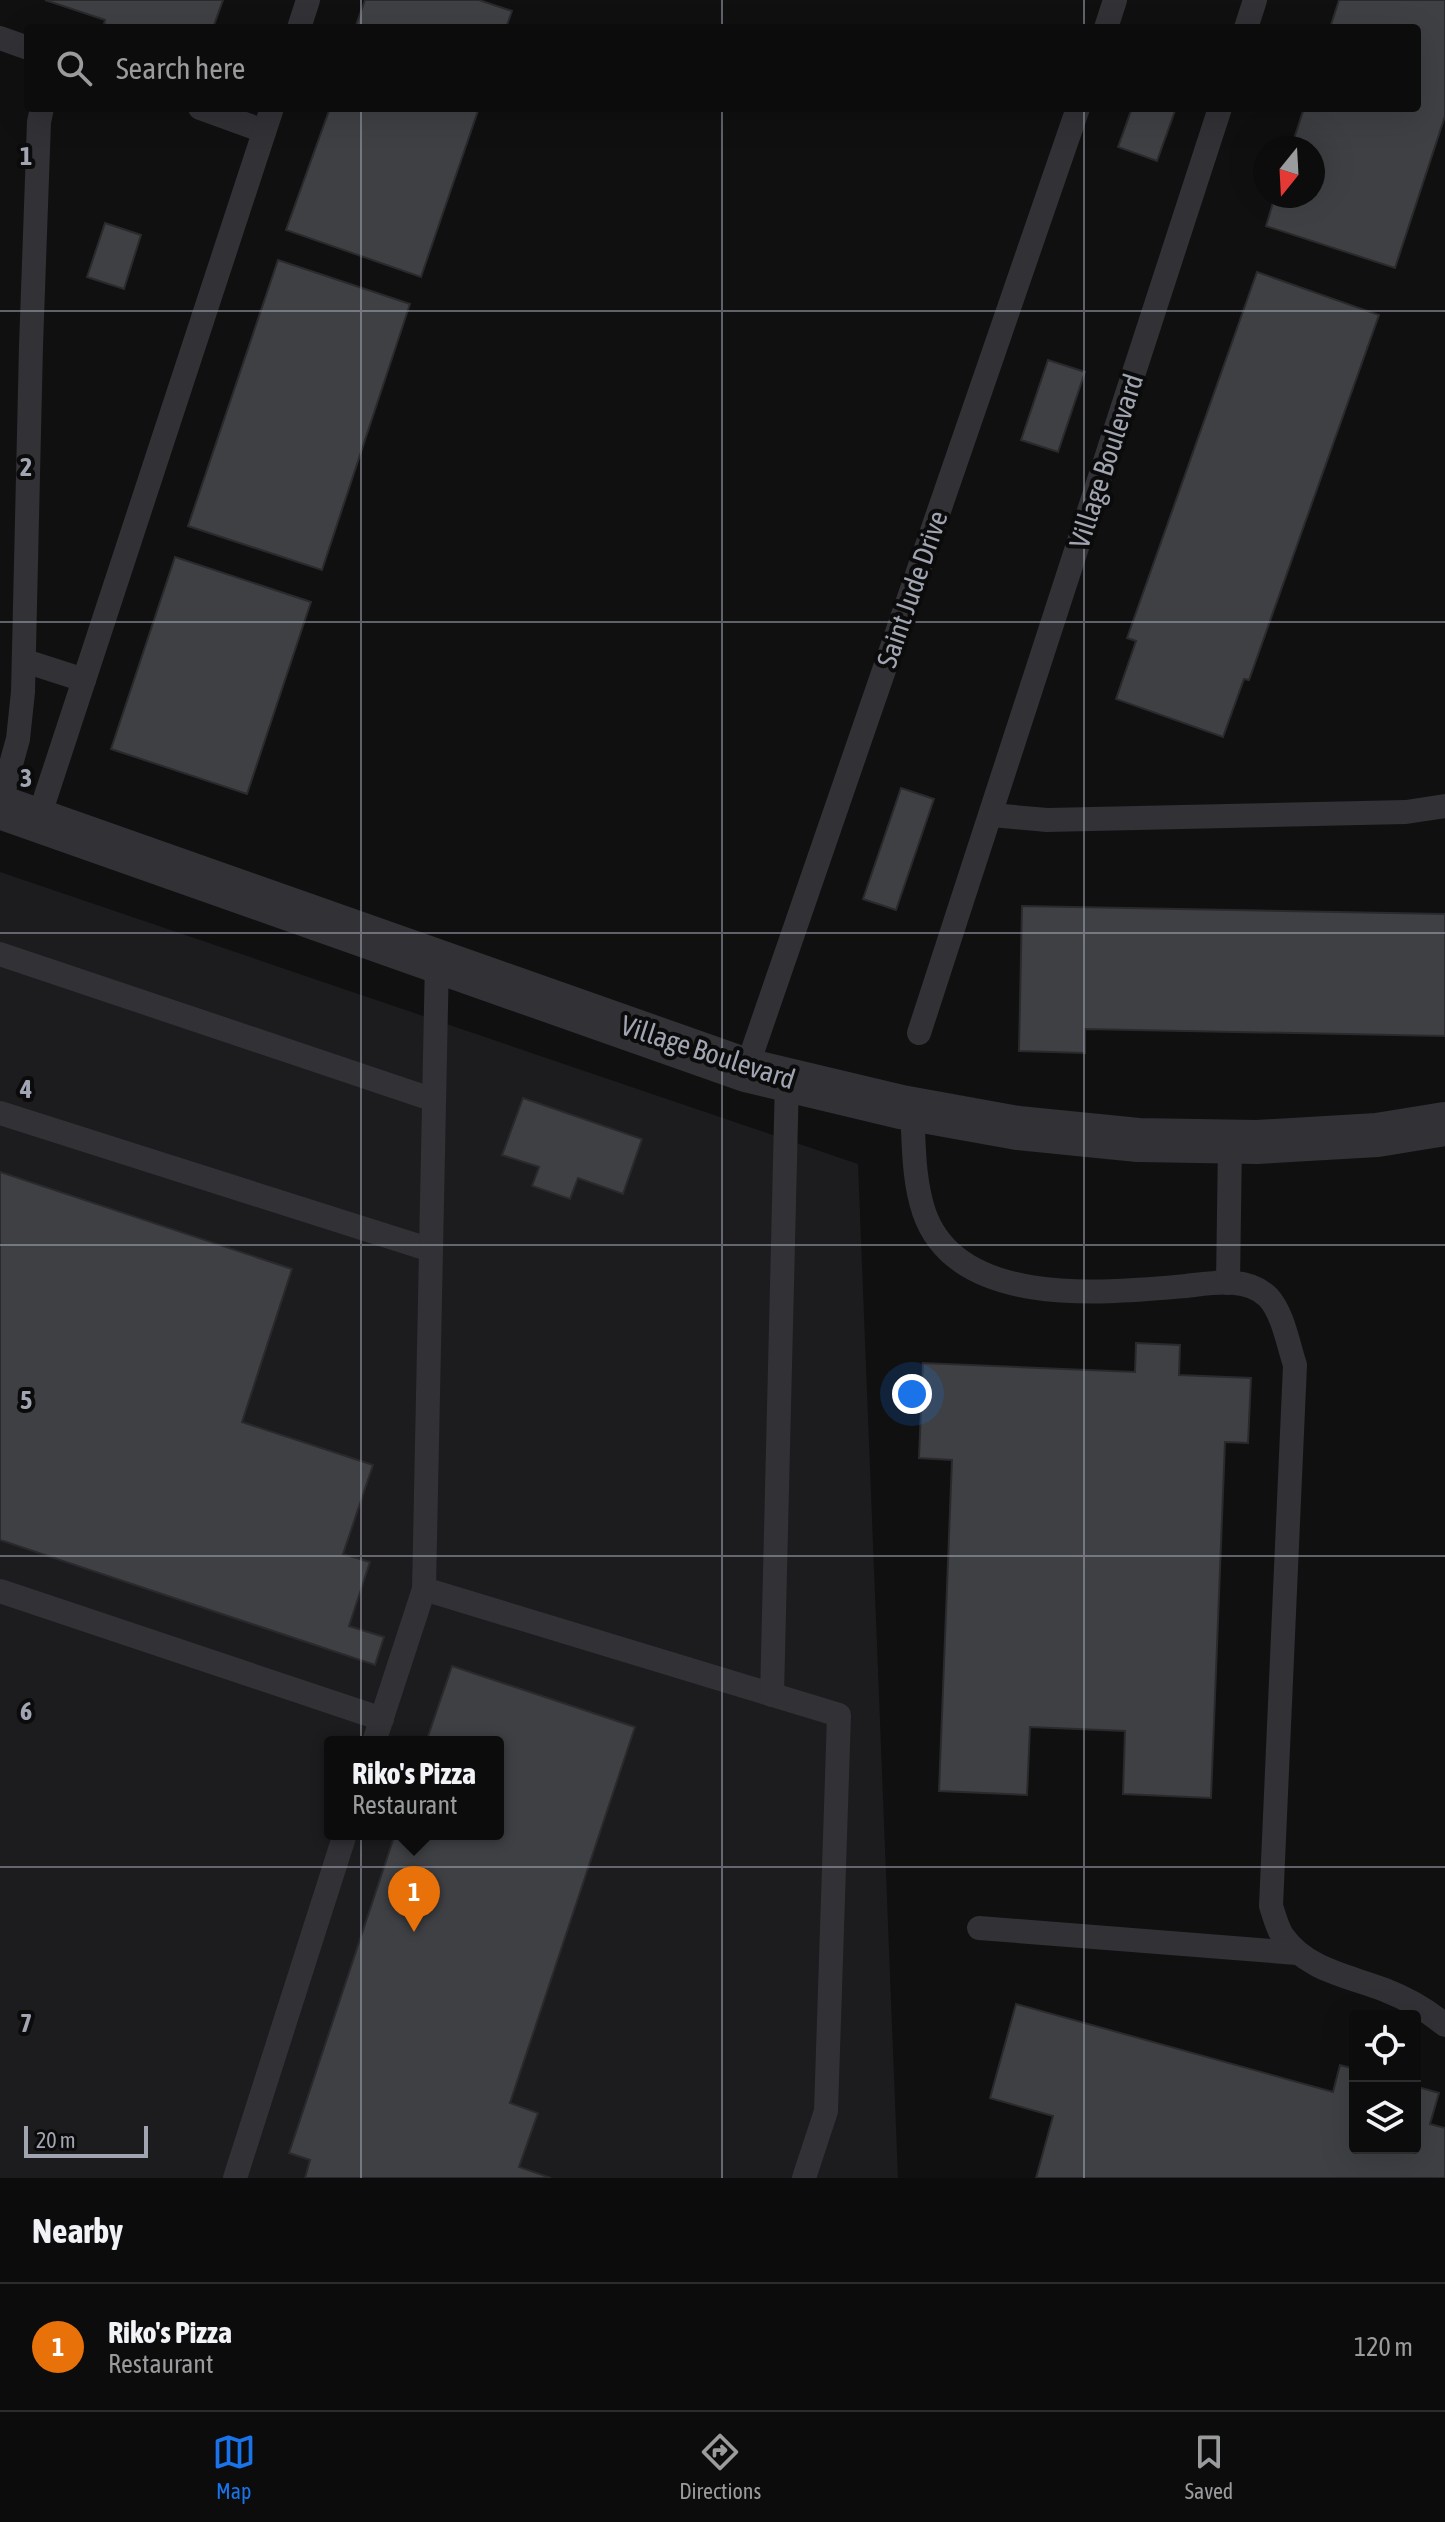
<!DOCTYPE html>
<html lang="en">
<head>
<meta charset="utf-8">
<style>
  :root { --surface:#0c0c0d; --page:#1a1a1b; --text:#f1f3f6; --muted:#9a9b9d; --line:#2c2c2e; --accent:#1a73e8 }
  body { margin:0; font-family:"Asap Condensed",sans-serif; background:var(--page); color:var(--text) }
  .controls { position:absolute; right:24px; bottom:24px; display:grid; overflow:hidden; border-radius:8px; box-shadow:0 8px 32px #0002 }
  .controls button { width:72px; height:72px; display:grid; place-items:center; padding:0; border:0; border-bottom:2px solid var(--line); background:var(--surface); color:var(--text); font:40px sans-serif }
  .compass { position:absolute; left:1253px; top:136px; width:72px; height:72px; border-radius:50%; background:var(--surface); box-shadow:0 8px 32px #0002; rotate:198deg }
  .scale { position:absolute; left:24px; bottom:20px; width:124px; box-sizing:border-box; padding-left:8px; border:4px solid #a1a5b2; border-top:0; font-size:22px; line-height:28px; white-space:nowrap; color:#a1a5b2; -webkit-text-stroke:6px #0b0b0c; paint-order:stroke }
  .you { position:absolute; left:912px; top:1394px; width:28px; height:28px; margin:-20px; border:6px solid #fff; border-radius:50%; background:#1a73e8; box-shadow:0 0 0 12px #1a73e833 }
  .badge { display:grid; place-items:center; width:52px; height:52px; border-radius:50%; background:var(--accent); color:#fff; font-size:26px; font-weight:700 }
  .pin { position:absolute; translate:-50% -66px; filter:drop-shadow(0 2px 4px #0008) }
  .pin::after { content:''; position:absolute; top:42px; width:28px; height:24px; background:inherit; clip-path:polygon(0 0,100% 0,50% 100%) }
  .popup { position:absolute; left:324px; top:1736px; width:180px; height:104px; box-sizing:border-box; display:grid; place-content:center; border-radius:8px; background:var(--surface); filter:drop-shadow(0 2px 6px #0005); font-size:26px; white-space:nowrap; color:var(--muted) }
  .popup b { font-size:30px; color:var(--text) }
  .popup::after { content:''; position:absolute; left:50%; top:100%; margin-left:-16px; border:16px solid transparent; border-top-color:var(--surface) }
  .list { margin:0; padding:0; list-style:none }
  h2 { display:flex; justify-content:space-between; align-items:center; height:104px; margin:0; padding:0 32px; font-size:34px }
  h2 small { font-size:26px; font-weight:400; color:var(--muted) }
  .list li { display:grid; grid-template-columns:52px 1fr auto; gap:24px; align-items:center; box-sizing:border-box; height:128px; padding:0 32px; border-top:2px solid var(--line) }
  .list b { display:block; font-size:30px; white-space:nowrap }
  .list p { margin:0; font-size:26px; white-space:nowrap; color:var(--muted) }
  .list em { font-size:26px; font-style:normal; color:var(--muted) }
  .icon { flex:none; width:44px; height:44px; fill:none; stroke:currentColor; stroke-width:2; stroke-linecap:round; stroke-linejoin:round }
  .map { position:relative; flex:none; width:1445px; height:2178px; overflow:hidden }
  .search { position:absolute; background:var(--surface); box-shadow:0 8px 32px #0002; left:24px; right:24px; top:24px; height:88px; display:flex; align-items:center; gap:20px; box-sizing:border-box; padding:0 28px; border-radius:8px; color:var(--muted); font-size:30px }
  .sheet { height:232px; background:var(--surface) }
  nav { display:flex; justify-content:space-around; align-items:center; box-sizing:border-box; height:112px; border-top:2px solid var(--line); background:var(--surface); font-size:22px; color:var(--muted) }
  nav a { display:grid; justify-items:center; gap:4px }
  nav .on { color:var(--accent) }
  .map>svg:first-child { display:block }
</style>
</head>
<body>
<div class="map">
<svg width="1445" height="2178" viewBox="0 0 1445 2178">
  <rect width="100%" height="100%" fill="#101011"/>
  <path fill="#1c1c1e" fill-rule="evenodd" d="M0,872l858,292 40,1014h-898zM330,1742h168v92h-168z"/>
  <g fill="#3f4044" stroke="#2a2a2d" stroke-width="2">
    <polygon points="45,0 223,0 213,28 118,28 104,24 105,20"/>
    <polygon points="365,0 479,0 512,11 506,28 355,28"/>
    <polygon points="1339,0 1445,0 1445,116 1395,268 1266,226 1275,196 1313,196 1313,148 1291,148 1304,108 1417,108 1417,28 1330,28"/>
    <polygon points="330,108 479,108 421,277 286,230"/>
    <polygon points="1132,108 1176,108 1157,161 1118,147"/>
    <polygon points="105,223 141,235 124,289 87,277"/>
    <polygon points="278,260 410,304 322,570 188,526"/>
    <polygon points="1257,272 1379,315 1249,680 1244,679 1223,737 1116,699 1136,641 1127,638"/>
    <polygon points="1048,360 1085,372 1058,452 1021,440"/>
    <polygon points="175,557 311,602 247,794 111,749"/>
    <polygon points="901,788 934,799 896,910 863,899"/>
    <polygon points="1022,906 1445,914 1445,1036 1085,1029 1085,1053 1019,1051"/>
    <polygon points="523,1098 642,1139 623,1194 578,1178 570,1199 532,1186 539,1167 502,1155"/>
    <polygon points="0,1172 292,1269 242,1422 373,1465 343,1554 370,1562 349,1626 384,1637 375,1665 0,1540"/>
    <polygon points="1136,1343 1180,1345 1179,1375 1251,1378 1248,1443 1225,1442 1211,1798 1123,1794 1125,1731 1030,1727 1027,1795 939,1791 952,1460 919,1458 923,1363 1135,1372"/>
    <polygon points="452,1666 635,1727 510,2103 538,2113 519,2167 551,2178 305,2178 310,2160 289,2153 395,1834 498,1834 498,1742 426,1742"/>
    <polygon points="1016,2004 1333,2092 1340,2065 1355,2069 1355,2148 1415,2148 1415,2086 1439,2093 1430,2124 1445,2128 1445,2178 1036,2178 1053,2116 990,2098"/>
  </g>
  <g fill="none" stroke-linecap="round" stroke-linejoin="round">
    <g stroke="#313136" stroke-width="24">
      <polyline points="299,28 308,0"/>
      <polyline points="1106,28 1115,0"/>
      <polyline points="1246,28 1255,0"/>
      <polyline points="0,38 28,48"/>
      <polyline points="200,108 264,131"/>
      <polyline points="25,661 84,680"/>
      <polyline points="0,804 18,739 23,692 31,346 39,122 42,108"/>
      <polyline points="992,815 1047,820 1406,812 1445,806"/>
      <polyline points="38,820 272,108"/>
      <polyline points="0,954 434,1100"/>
      <polyline points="919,1033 1220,108"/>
      <polyline points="746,1070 1078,108"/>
      <path d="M912,1109c2,34 1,70 12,103 33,97 181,81 262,74 26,-3 61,-10 82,11 15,16 20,47 27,68l-24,541c3,9 6,21 11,29 24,35 67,41 103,55 23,9 42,20 60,35"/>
      <polyline points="0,1113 431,1250"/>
      <polyline points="1228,1283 1230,1142"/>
      <polyline points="424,1589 839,1715 826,2111 804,2178"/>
      <polyline points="0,1591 382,1719"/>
      <polyline points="772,1695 787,1079"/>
      <polyline points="374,1742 424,1589 437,959"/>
      <polyline points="979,1928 1297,1953"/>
      <polyline points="235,2178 345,1834"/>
    </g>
    <polyline stroke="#313136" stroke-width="44" points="0,807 746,1070 901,1107 1018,1128 1138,1140 1257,1142 1377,1135 1445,1124"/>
  </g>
  <path fill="none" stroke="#a1a5b2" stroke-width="2" stroke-opacity="0.55" d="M361,0v28M722,0v28M1084,0v28M361,108v2070M722,108v2070M1084,108v2070M0,311h1445M0,622h1445M0,933h1445M0,1245h1445M0,1556h1445M0,1867h1445"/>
  <g text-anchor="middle" stroke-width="8" stroke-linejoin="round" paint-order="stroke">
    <g font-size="28" fill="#a1a5b2" stroke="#0b0b0c">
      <text transform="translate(1106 461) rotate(-72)" y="10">Village Boulevard</text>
      <text transform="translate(912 589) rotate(-71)" y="10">Saint Jude Drive</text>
      <text transform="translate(708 1052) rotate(18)" y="10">Village Boulevard</text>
    </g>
  </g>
  <g font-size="26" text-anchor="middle" font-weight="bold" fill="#a1a5b2" stroke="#0b0b0c" stroke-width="8" stroke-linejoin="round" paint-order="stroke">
    <text x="26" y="165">1</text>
    <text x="26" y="476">2</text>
    <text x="26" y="787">3</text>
    <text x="26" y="1098">4</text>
    <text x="26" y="1409">5</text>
    <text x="26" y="1720">6</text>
    <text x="26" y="2032">7</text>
  </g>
</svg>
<div class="controls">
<button><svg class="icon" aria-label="locate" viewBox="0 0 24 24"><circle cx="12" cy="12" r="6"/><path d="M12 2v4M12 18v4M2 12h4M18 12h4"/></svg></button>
<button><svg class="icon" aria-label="layers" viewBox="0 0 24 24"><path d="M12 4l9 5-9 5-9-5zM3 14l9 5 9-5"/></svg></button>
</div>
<svg class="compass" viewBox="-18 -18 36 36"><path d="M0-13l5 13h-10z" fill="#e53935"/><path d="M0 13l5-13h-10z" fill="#9a9b9d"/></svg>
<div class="scale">20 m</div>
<div class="you"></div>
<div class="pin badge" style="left:414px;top:1932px;background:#e8710a">1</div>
<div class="popup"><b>Riko's Pizza</b>Restaurant</div>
<div class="search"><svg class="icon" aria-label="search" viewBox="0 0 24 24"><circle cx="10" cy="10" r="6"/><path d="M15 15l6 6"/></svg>Search here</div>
</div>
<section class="sheet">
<h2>Nearby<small></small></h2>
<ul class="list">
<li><span class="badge" style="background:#e8710a">1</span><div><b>Riko's Pizza</b><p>Restaurant</p></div><em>120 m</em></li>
</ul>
</section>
<nav>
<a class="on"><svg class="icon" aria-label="map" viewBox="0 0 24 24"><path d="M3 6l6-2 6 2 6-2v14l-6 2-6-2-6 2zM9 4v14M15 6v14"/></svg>Map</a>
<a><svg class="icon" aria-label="directions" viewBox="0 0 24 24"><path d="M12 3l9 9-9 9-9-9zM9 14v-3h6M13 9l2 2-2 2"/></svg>Directions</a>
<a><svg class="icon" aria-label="saved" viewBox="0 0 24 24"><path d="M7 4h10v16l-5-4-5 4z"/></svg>Saved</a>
</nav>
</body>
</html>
